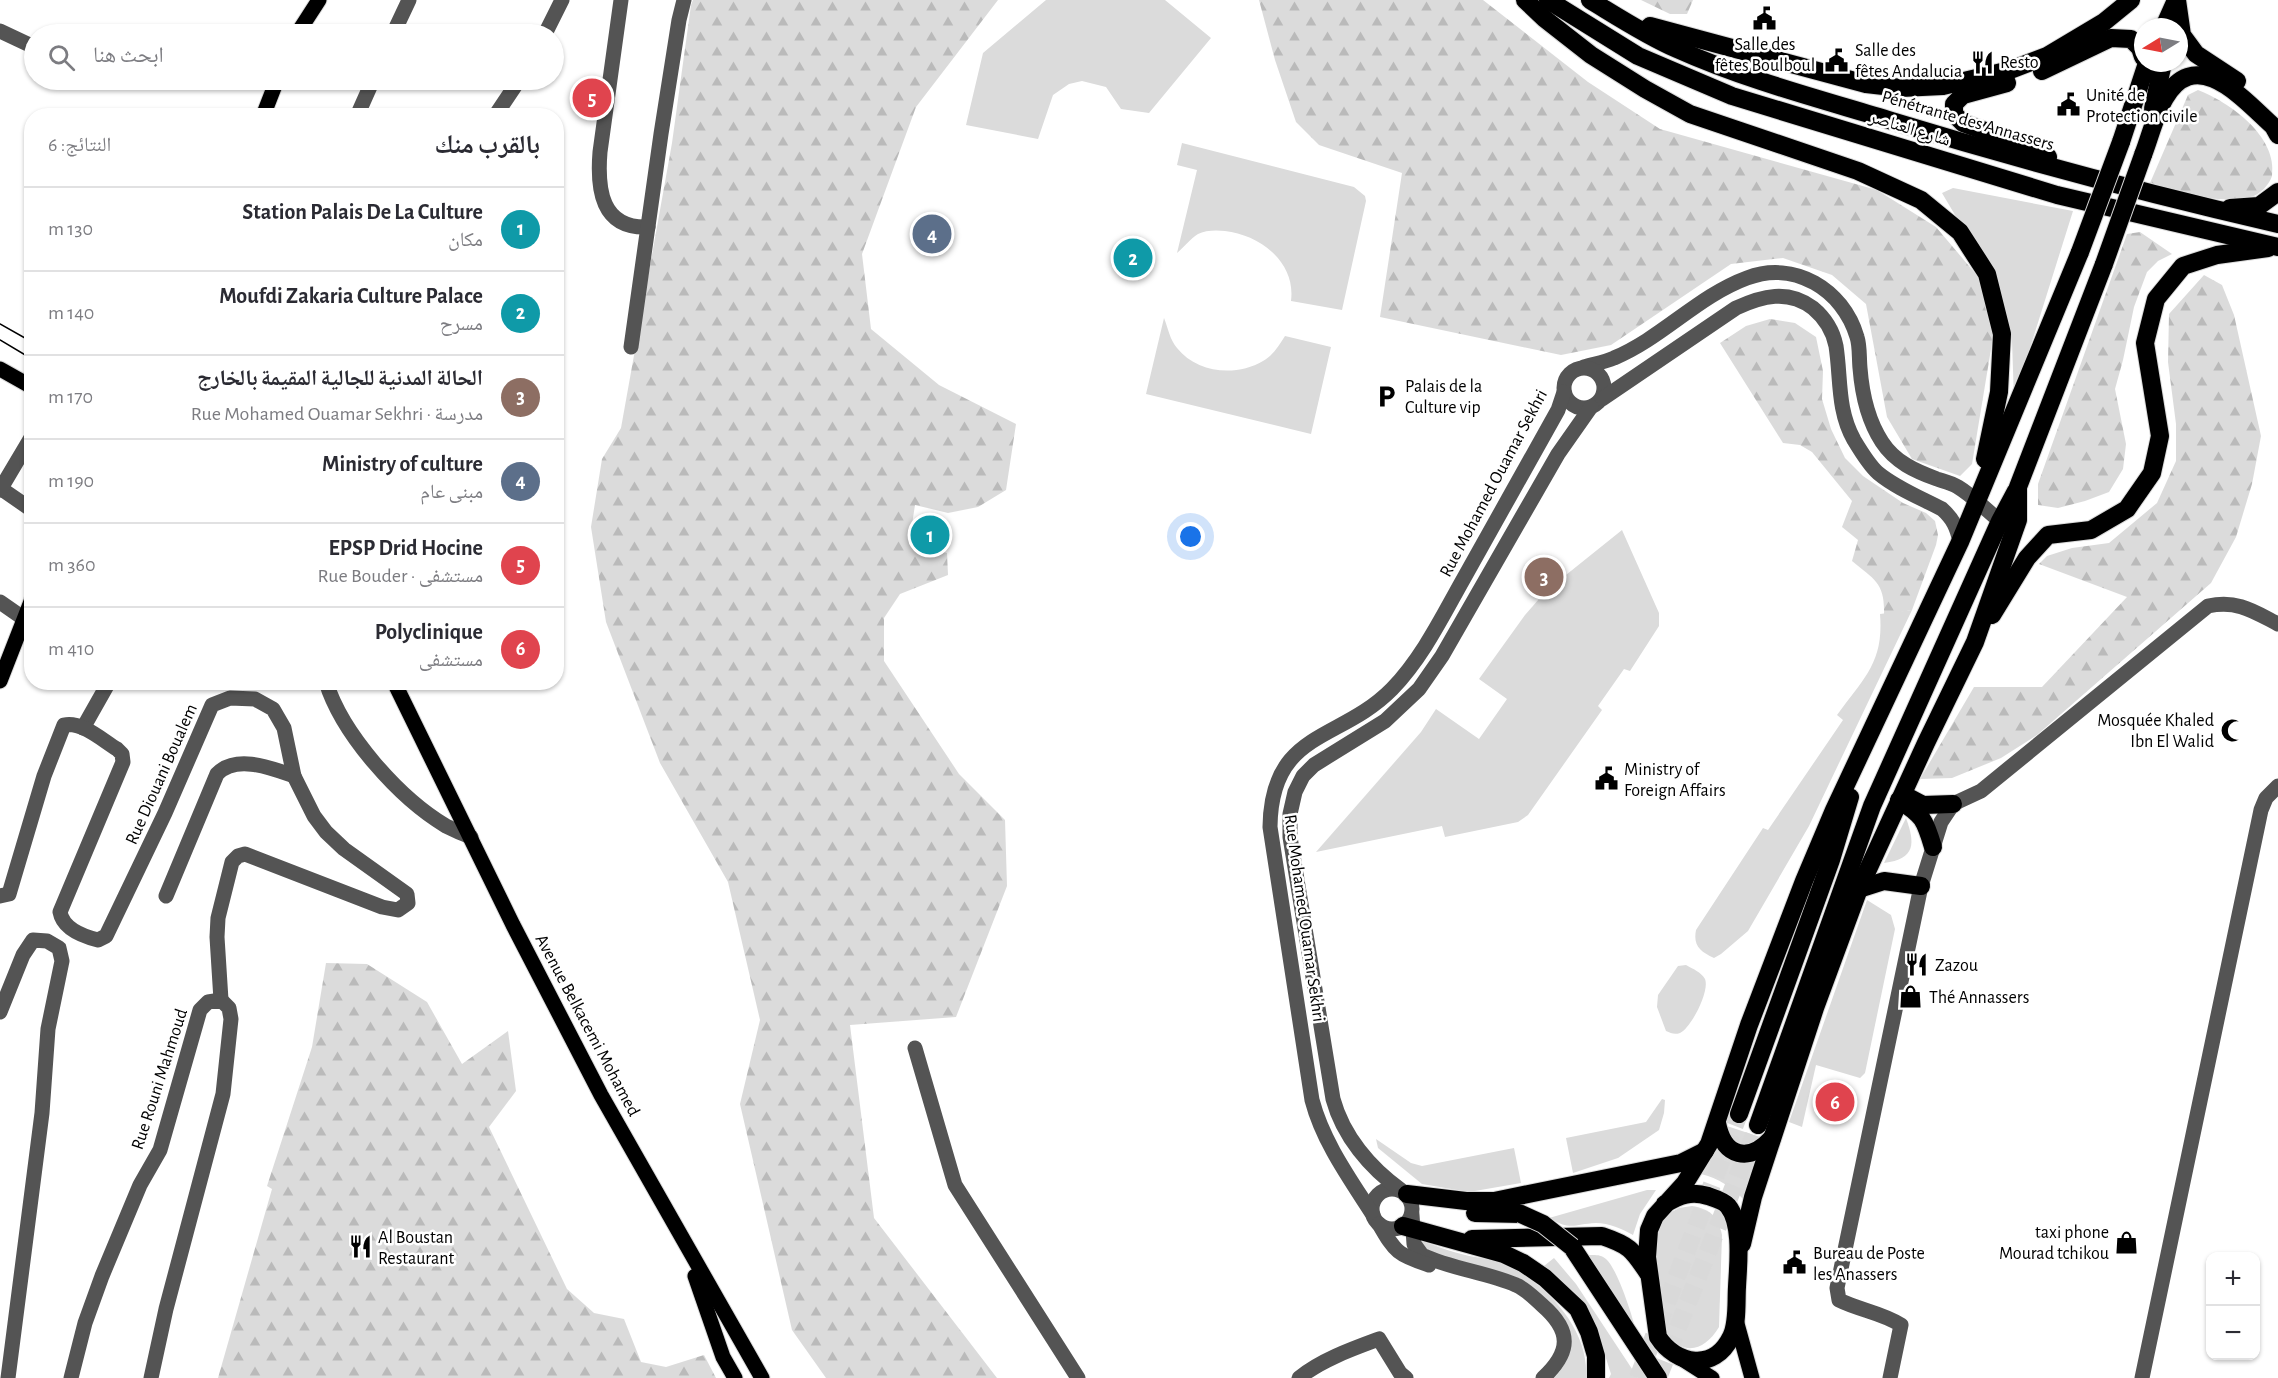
<!DOCTYPE html>
<html lang="ar">
<head>
<meta charset="utf-8">
<style>
  :root { --surface:#fff; --page:#f2f2f3; --text:#2b2b33; --muted:#7c7c81; --line:#e1e1e2; --accent:#2563eb }
  body { margin:0; font-family:"Alegreya Sans","Noto Naskh Arabic",sans-serif; background:var(--page); color:var(--text); direction:rtl }
  .controls { position:absolute; right:18px; bottom:18px; display:grid; overflow:hidden; border-radius:12px; box-shadow:0 2px 4px #0004 }
  .controls button { width:54px; height:54px; display:grid; place-items:center; padding:0; border:0; border-bottom:2px solid var(--line); background:var(--surface); color:var(--text); font:30px sans-serif }
  .compass { position:absolute; left:2134px; top:18px; width:54px; height:54px; border-radius:50%; background:var(--surface); box-shadow:0 2px 4px #0004; rotate:260deg }
  .you { position:absolute; left:1191px; top:537px; width:21px; height:21px; margin:-15px; border:4px solid #fff; border-radius:50%; background:#1a73e8; box-shadow:0 0 0 9px #1a73e833 }
  .badge { display:grid; place-items:center; width:39px; height:39px; border-radius:50%; background:var(--accent); color:#fff; font-size:20px; font-weight:700 }
  .pin { position:absolute; translate:-50% -50%; border:3px solid #fff; box-shadow:0 2px 6px #0006 }
  .list { margin:0; padding:0; list-style:none }
  h2 { display:flex; justify-content:space-between; align-items:center; height:78px; margin:0; padding:0 24px; font-size:26px }
  h2 small { font-size:20px; font-weight:400; color:var(--muted) }
  .list li { display:grid; grid-template-columns:39px 1fr auto; gap:18px; align-items:center; box-sizing:border-box; height:84px; padding:0 24px; border-top:2px solid var(--line) }
  .list b { display:block; font-size:22px; white-space:nowrap }
  .list p { margin:0; font-size:20px; white-space:nowrap; color:var(--muted) }
  .list em { font-size:20px; font-style:normal; color:var(--muted) }
  .icon { flex:none; width:33px; height:33px; fill:none; stroke:currentColor; stroke-width:2; stroke-linecap:round; stroke-linejoin:round }
  .map { position:relative; flex:none; width:2278px; height:1378px; overflow:hidden; direction:ltr }
  .search { position:absolute; background:var(--surface); box-shadow:0 2px 4px #0004; left:24px; top:24px; width:540px; height:66px; display:flex; align-items:center; gap:15px; box-sizing:border-box; padding:0 21px; border-radius:33px; color:var(--muted); font-size:22px }
  .panel { position:absolute; background:var(--surface); box-shadow:0 2px 4px #0004; left:24px; top:108px; width:540px; height:582px; border-radius:24px; direction:rtl }
  .map>svg:first-child { display:block }
</style>
</head>
<body>
<div class="map">
<svg width="2278" height="1378" viewBox="0 0 2278 1378">
  <defs>
    <pattern id="forest-firs" width="22" height="20" patternUnits="userSpaceOnUse" patternTransform="scale(1.5)"><rect width="22" height="20" fill="#dbdbdb"/><path d="M5 1l3.5 6h-7zM16 11l3.5 6h-7z" fill="#bababa"/></pattern>
  </defs>
  <rect width="100%" height="100%" fill="#fff"/>
  <g fill="#dbdbdb">
    <polygon points="1046,0 1165,0 1211,38 1149,113 1121,109 1106,87 1082,81 1069,84 1053,95 1038,139 966,125 983,53"/>
    <path d="M1182,143l172,44 11,9 1,5 -24,109 -51,-9c5,-39 -31,-66 -66,-70 -8,-1 -20,-1 -27,3 -8,5 -14,13 -21,19l20,-83 -20,-5z"/>
    <polygon points="1953,188 2073,211 2014,399 2012,341 1993,267 1958,220 1942,193"/>
    <path d="M1164,318c4,10 6,22 13,30 20,25 59,29 86,13 10,-5 16,-16 22,-25l46,11 -20,87 -165,-40z"/>
    <polygon points="1622,530 1659,613 1659,626 1630,671 1624,669 1598,706 1602,710 1528,815 1518,822 1445,837 1442,826 1316,852 1421,732 1436,709 1479,739 1507,699 1479,679 1525,615 1546,591"/>
    <path d="M1912,610l-103,216 -61,105 -27,23 -7,4c-14,-7 -21,-12 -18,-28l67,-102 5,2 75,-110 -6,-5c27,-37 47,-53 43,-101z"/>
    <path d="M1906,818c9,25 10,41 -22,45z"/>
    <polygon points="1867,900 1891,915 1895,929 1865,1073 1860,1078 1816,1065 1802,1127 1789,1122"/>
    <path d="M1686,965c7,4 15,7 19,14 5,12 -14,49 -25,54 -6,2 -9,0 -14,-2l-9,-24 1,-12 20,-29z"/>
    <polygon points="1662,1099 1665,1100 1664,1113 1659,1130 1618,1158 1573,1173 1566,1138 1646,1122"/>
    <polygon points="1724,1125 1763,1138 1760,1143 1735,1146"/>
    <polygon points="1376,1139 1411,1163 1422,1166 1514,1148 1521,1183 1469,1192 1422,1184 1378,1148"/>
    <path d="M1718,1144l40,13 -14,43c-11,-12 -26,-22 -43,-26z"/>
    <path d="M1647,1190h9l-16,24 -7,21c-11,-6 -24,-12 -37,-12 -22,1 -25,8 -47,-5z"/>
    <path d="M1692,1206c18,3 26,10 30,29l-3,92c-14,23 -34,30 -53,7l-13,-95 13,-24 13,-7z"/>
    <path d="M1422,1241c17,6 35,13 53,16 12,2 24,3 35,8 7,3 13,9 19,13 31,23 60,59 57,100h-32c29,-29 16,-65 -16,-85l-105,-36 -13,-11z"/>
    <path d="M1587,1255c7,0 14,-1 19,4 12,11 26,56 30,72z"/>
    <path d="M1554,1258l22,26 62,94h-29l2,-4c-7,-22 -13,-44 -25,-65 -10,-17 -27,-30 -42,-43z"/>
  </g>
  <g fill="url(#forest-firs)">
    <polygon points="693,0 998,0 916,107 862,254 871,329 939,385 1016,424 1006,490 978,507 948,513 915,505 909,544 947,553 948,575 900,594 884,618 884,661 959,774 1005,820 1007,886 956,1017 850,1025 874,1218 997,1378 826,1378 792,1330 740,1104 760,1020 728,882 660,763 606,622 591,527 602,459 621,428 672,143 691,5"/>
    <polygon points="1259,0 1483,0 1588,82 1660,129 1877,190 1936,227 1980,279 1993,337 1972,464 1960,476 1912,459 1887,417 1866,304 1832,275 1783,258 1731,264 1611,345 1561,355 1380,317 1402,173 1319,145 1296,122 1275,60"/>
    <polygon points="1641,0 1693,0 1687,14 1670,14"/>
    <path d="M2198,90c31,12 80,46 74,86 -3,9 -12,19 -22,21 -33,8 -68,-5 -100,-14l38,-88z"/>
    <polygon points="2140,232 2172,254 2158,261 2147,272 2134,307 2123,360 2115,389 2126,444 2123,469 2109,492 2085,501 2058,508 2038,505 2038,484 2127,234"/>
    <polygon points="2204,275 2222,285 2234,315 2261,436 2252,484 2236,537 2211,583 2037,735 2001,758 1952,778 1920,779 1974,687 2042,687 2127,597 2039,564 2047,556 2072,548 2109,543 2157,503 2176,461 2176,424 2168,362 2169,314"/>
    <path d="M1770,319l25,4 21,14 7,34 -1,28 9,30 14,29 18,18 40,27 23,10 9,8 3,14 -2,10 -24,65 -28,5c1,-32 -9,-35 -32,-54l6,-21 -16,-13 10,-26 -40,-49 -12,-7 -17,-2 -63,-100 26,-17z"/>
    <polygon points="326,963 367,964 427,1002 462,1064 508,1031 516,1091 489,1127 567,1289 594,1313 624,1319 641,1362 666,1367 704,1355 716,1378 218,1378 272,1189 267,1186 312,1047"/>
  </g>
  <g fill="none" stroke-linecap="round" stroke-linejoin="round">
    <g stroke="#d9d9d9" stroke-width="18" stroke-dasharray="18 9" stroke-linecap="butt">
      <polyline points="1638,1378 1739,1114"/>
      <polyline points="1658,1378 1758,1125"/>
    </g>
    <defs>
      <g id="major">
        <polyline points="297,34 319,0"/>
        <polyline points="263,116 277,80"/>
        <polyline points="0,369 32,387"/>
        <polyline points="0,681 32,599"/>
        <polyline points="394,682 513,925 601,1095 762,1378"/>
        <polyline points="695,1276 723,1357 735,1378"/>
        <polyline points="1736,1320 1752,1378"/>
        <polyline points="1682,1359 1712,1378"/>
      </g>
      <g id="highway">
        <polyline points="1525,0 1545,19 1591,55 1645,89 1690,114 1858,171 1921,200 1960,232 1987,274 2002,334 1999,392 1985,459"/>
        <polyline points="1548,0 1638,56 1732,96 2057,195 2278,247"/>
        <path d="M1590,0c28,17 57,36 87,49 69,31 143,50 215,72 128,39 256,73 386,103"/>
        <polyline points="2177,0 2182,35 2196,54 2237,81"/>
        <polyline points="1650,26 1866,84 1901,88 1943,86 2010,70 2047,56 2104,22 2131,0"/>
        <polyline points="2164,27 2176,0"/>
        <polyline points="2042,71 2111,38 2131,39 2140,48 2143,57"/>
        <polyline points="2007,83 1963,95 1954,104 1954,114 1963,123 2018,143 2048,157"/>
        <polyline points="2153,109 2163,63"/>
        <polyline points="2121,142 2147,63"/>
        <path d="M2143,155c7,-18 12,-40 22,-57 32,-54 79,2 108,28l5,9"/>
        <polyline points="2230,208 2259,206 2278,192"/>
        <polyline points="1992,615 2027,558 2048,535 2091,530 2127,509 2152,473 2160,436 2145,343 2156,299 2183,266 2217,255 2268,248"/>
        <polyline points="1906,796 1923,805 1953,804"/>
        <path d="M1899,800c24,15 26,20 34,47"/>
        <polyline points="1859,889 1884,881 1921,886"/>
        <polyline points="1739,1114 1831,860 1850,797"/>
        <path d="M1717,1123c7,35 32,40 55,15"/>
        <polyline points="1758,1125 1872,806 2000,521 2016,491"/>
        <polyline points="1407,1194 1466,1201 1494,1201 1681,1163 1705,1151"/>
        <path d="M1665,1204c15,-9 26,-13 43,-8 6,2 17,6 20,10 15,19 10,59 9,81 -1,15 1,37 -6,50 -17,35 -55,28 -73,0l-11,-80 2,-27 6,-14 30,-33 24,-39 40,-119 55,-144 30,-71 126,-268 120,-290"/>
        <polyline points="1475,1213 1521,1214"/>
        <polyline points="1403,1226 1504,1254 1523,1263 1545,1278 1578,1309 1589,1332 1596,1356 1596,1378"/>
        <path d="M1472,1239l130,-3c27,9 30,13 46,37"/>
        <polyline points="1742,1244 1753,1197 1815,1008 1859,889 1926,743 1975,642 2018,520 2018,487 2104,264"/>
        <polyline points="1572,1247 1658,1378"/>
      </g>
    </defs>
    <use href="#major" stroke="#dbdbdb" stroke-width="17"/>
    <use href="#highway" stroke="#dbdbdb" stroke-width="20"/>
    <g stroke="#545454" stroke-width="15">
      <path d="M621,0l-21,152c-3,37 1,77 48,75"/>
      <polyline points="0,31 34,47"/>
      <polyline points="393,34 409,0"/>
      <polyline points="545,34 562,0"/>
      <polyline points="357,116 373,80"/>
      <polyline points="495,116 519,80"/>
      <polyline points="631,347 661,134 679,20 684,0"/>
      <path d="M1584,367c10,-3 21,-5 30,-9 48,-20 84,-62 133,-80 47,-18 96,11 110,59 3,9 2,21 3,31 2,26 7,51 22,74 13,20 33,29 55,37 6,2 15,4 21,8 15,9 28,23 42,34"/>
      <circle cx="1584" cy="388" r="20"/>
      <path d="M1602,399l134,-91c26,-12 52,-19 77,0 12,10 20,23 23,38 5,32 1,64 18,94 6,10 15,25 24,33 18,15 43,25 64,36 11,10 15,18 18,33"/>
      <polyline points="0,488 32,510"/>
      <polyline points="0,490 32,436"/>
      <polyline points="0,602 23,618"/>
      <path d="M326,682c16,52 73,116 120,144 8,4 17,8 25,11"/>
      <polyline points="83,728 109,682"/>
      <path d="M0,896l9,-2 35,-118 20,-51c18,-4 38,15 53,24l5,5 1,8 -63,150c3,17 22,24 38,28l8,-4 59,-123 47,-108 18,-7 25,1 18,10 11,19 10,48 20,40 12,16 18,17 63,45 1,9 -10,7 -16,-3 -137,-53 -7,2 -6,6 -14,56 -1,19 4,63"/>
      <path d="M166,896l51,-122c19,-20 54,-6 77,2"/>
      <polyline points="0,1012 23,955 33,940 47,941 59,948 62,961 48,1029 42,1113 8,1378"/>
      <polyline points="915,1048 955,1185 1078,1378"/>
      <circle cx="1392" cy="1209" r="20"/>
      <path d="M1401,1190c-31,-22 -58,-54 -68,-91l-43,-262v-23l5,-22 8,-16 11,-11 71,-44 34,-32 23,-33 116,-202 33,-47"/>
      <path d="M1373,1215c-23,-36 -50,-73 -61,-115l-42,-273c1,-97 70,-85 122,-138 31,-32 51,-74 72,-111 31,-56 63,-112 94,-168l6,-18"/>
      <path d="M1412,1215l2,29 8,11c29,14 64,17 94,30 10,4 18,13 26,20 30,26 29,47 1,73"/>
      <path d="M1379,1224c16,28 19,31 50,41"/>
      <polyline points="71,1378 85,1323 102,1276 140,1185 160,1150 200,1010 208,1002 221,1000 229,1008 231,1019 223,1094 166,1309 151,1378"/>
      <path d="M1299,1378c22,-18 53,-29 80,-39l21,34 6,5"/>
      <path d="M1890,1378l11,-53c-18,-12 -42,-15 -62,-25l-2,-12 84,-402 20,-64 12,-18 28,-13 227,-185c30,-6 45,5 70,18"/>
      <polyline points="2142,1378 2261,810 2266,798 2278,786"/>
    </g>
    <use href="#major" stroke="#000" stroke-width="15"/>
    <use href="#highway" stroke="#000" stroke-width="18"/>
    <g stroke="#000" stroke-width="1.5">
      <polyline points="0,324 32,342"/>
      <polyline points="0,340 32,359"/>
    </g>
    <defs>
      <g id="highway-bridge">
        <polyline points="2080,252 2121,142"/>
        <polyline points="2104,264 2143,155"/>
        <polyline points="1521,1214 1543,1224 1572,1247"/>
      </g>
    </defs>
    <use href="#highway-bridge" stroke="#dbdbdb" stroke-width="20" stroke-linecap="butt"/>
    <use href="#highway-bridge" stroke="#000" stroke-width="18"/>
  </g>
  <defs>
    <symbol id="civic-bare" viewBox="-9 -9 18 18"><path d="M-.6-6.5H3V-4.5H.6V-3L4-1V1h2V6H-6V1h2V-1L-.6-3ZM-1.2 2.5V6h2.4V2.5Z" fill="#000" stroke="#fff" stroke-width="2.5" paint-order="stroke"/></symbol>
    <symbol id="restaurant-bare" viewBox="-9 -9 18 18"><path d="M-5-6h1v4h1v-4h1v4h1v-4h1v5L-1.5 .5V6h-2V.5L-5-1ZM5-6V6H3V1.5H1.5Q1.5-4 5-6Z" fill="#000" stroke="#fff" stroke-width="2.5" paint-order="stroke"/></symbol>
    <symbol id="parking-bare" viewBox="-9 -9 18 18"><path d="M-3.5-5.5H1a3.5 3.5 0 0 1 0 7H-1V5.5H-3.5ZM-1-3.4V-.6H.8a1.4 1.4 0 0 0 0-2.8Z" fill="#000" stroke="#fff" stroke-width="2.5" paint-order="stroke"/></symbol>
    <symbol id="mosque-bare" viewBox="-9 -9 18 18"><path d="M3.5-4.9A6 6 0 1 0 3.5 4.9A5 5 0 1 1 3.5-4.9Z" fill="#000" stroke="#fff" stroke-width="2.5" paint-order="stroke"/></symbol>
    <symbol id="shop-bare" viewBox="-9 -9 18 18"><path d="M-5-2.5h2.3a2.7 3.5 0 0 1 5.4 0H5L5.5 6h-11ZM-1.5-2.5h3a1.5 2.3 0 0 0-3 0Z" fill="#000" stroke="#fff" stroke-width="2.5" paint-order="stroke"/></symbol>
  </defs>
  <g fill-rule="evenodd">
    <use href="#civic-bare" x="1748" y="2" width="33" height="33"/>
    <use href="#civic-bare" x="1820" y="44" width="33" height="33"/>
    <use href="#restaurant-bare" x="1966" y="46" width="33" height="33"/>
    <use href="#civic-bare" x="2052" y="88" width="33" height="33"/>
    <use href="#parking-bare" x="1370" y="380" width="33" height="33"/>
    <use href="#mosque-bare" x="2216" y="714" width="33" height="33"/>
    <use href="#civic-bare" x="1590" y="762" width="33" height="33"/>
    <use href="#restaurant-bare" x="1900" y="948" width="33" height="33"/>
    <use href="#shop-bare" x="1894" y="980" width="33" height="33"/>
    <use href="#shop-bare" x="2110" y="1226" width="33" height="33"/>
    <use href="#restaurant-bare" x="344" y="1230" width="33" height="33"/>
    <use href="#civic-bare" x="1778" y="1246" width="33" height="33"/>
  </g>
  <g text-anchor="middle" stroke-width="5" stroke-linejoin="round" paint-order="stroke">
    <g font-size="18" fill="#000" stroke="#fff" text-anchor="start">
      <text x="1765" y="50" text-anchor="middle">Salle des<tspan x="1765" dy="21">fêtes Boulboul</tspan></text>
      <text x="1855" y="56">Salle des<tspan x="1855" dy="21">fêtes Andalucia</tspan></text>
      <text x="2000" y="68">Resto</text>
      <text x="2086" y="101">Unité de<tspan x="2086" dy="21">Protection civile</tspan></text>
      <text x="1405" y="392">Palais de la<tspan x="1405" dy="21">Culture vip</tspan></text>
      <text x="2214" y="726" text-anchor="end">Mosquée Khaled<tspan x="2214" dy="21">Ibn El Walid</tspan></text>
      <text x="1624" y="775">Ministry of<tspan x="1624" dy="21">Foreign Affairs</tspan></text>
      <text x="1935" y="971">Zazou</text>
      <text x="1929" y="1003">Thé Annassers</text>
      <text x="2109" y="1238" text-anchor="end">taxi phone<tspan x="2109" dy="21">Mourad tchikou</tspan></text>
      <text x="378" y="1243">Al Boustan<tspan x="378" dy="21">Restaurant</tspan></text>
      <text x="1813" y="1259">Bureau de Poste<tspan x="1813" dy="21">les Anassers</tspan></text>
    </g>
    <g font-size="18" fill="#000" stroke="#fff">
      <text transform="translate(1968 120) rotate(16)" y="6">Pénétrante des Annassers</text>
      <text transform="translate(1910 128) rotate(17)" y="6">شارع العناصر</text>
      <text transform="translate(1493 483) rotate(-62)" y="6">Rue Mohamed Ouamar Sekhri</text>
      <text transform="translate(161 774) rotate(-66)" y="6">Rue Diouani Boualem</text>
      <text transform="translate(1305 918) rotate(82)" y="6">Rue Mohamed Ouamar Sekhri</text>
      <text transform="translate(588 1025) rotate(62)" y="6">Avenue Belkacemi Mohamed</text>
      <text transform="translate(159 1079) rotate(-72)" y="6">Rue Rouni Mahmoud</text>
    </g>
  </g>
</svg>
<div class="controls">
<button>+</button>
<button>−</button>
</div>
<svg class="compass" viewBox="-18 -18 36 36"><path d="M0-13l5 13h-10z" fill="#e53935"/><path d="M0 13l5-13h-10z" fill="#7c7c81"/></svg>
<div class="you"></div>
<div class="pin badge" style="left:930px;top:535px;background:#0f9aa8">1</div>
<div class="pin badge" style="left:1133px;top:258px;background:#0f9aa8">2</div>
<div class="pin badge" style="left:1544px;top:577px;background:#8d6e63">3</div>
<div class="pin badge" style="left:932px;top:234px;background:#5c6f8a">4</div>
<div class="pin badge" style="left:592px;top:98px;background:#e0444e">5</div>
<div class="pin badge" style="left:1835px;top:1102px;background:#e0444e">6</div>
<div class="search"><svg class="icon" aria-label="search" viewBox="0 0 24 24"><circle cx="10" cy="10" r="6"/><path d="M15 15l6 6"/></svg>ابحث هنا</div>
<section class="panel">
<h2>بالقرب منك<small>النتائج: 6</small></h2>
<ul class="list">
<li><span class="badge" style="background:#0f9aa8">1</span><div><b>Station Palais De La Culture</b><p>مكان</p></div><em>130 m</em></li>
<li><span class="badge" style="background:#0f9aa8">2</span><div><b>Moufdi Zakaria Culture Palace</b><p>مسرح</p></div><em>140 m</em></li>
<li><span class="badge" style="background:#8d6e63">3</span><div><b>الحالة المدنية للجالية المقيمة بالخارج</b><p>مدرسة · Rue Mohamed Ouamar Sekhri</p></div><em>170 m</em></li>
<li><span class="badge" style="background:#5c6f8a">4</span><div><b>Ministry of culture</b><p>مبنى عام</p></div><em>190 m</em></li>
<li><span class="badge" style="background:#e0444e">5</span><div><b>EPSP Drid Hocine</b><p>مستشفى · Rue Bouder</p></div><em>360 m</em></li>
<li><span class="badge" style="background:#e0444e">6</span><div><b>Polyclinique</b><p>مستشفى</p></div><em>410 m</em></li>
</ul>
</section>
</div>
</body>
</html>
